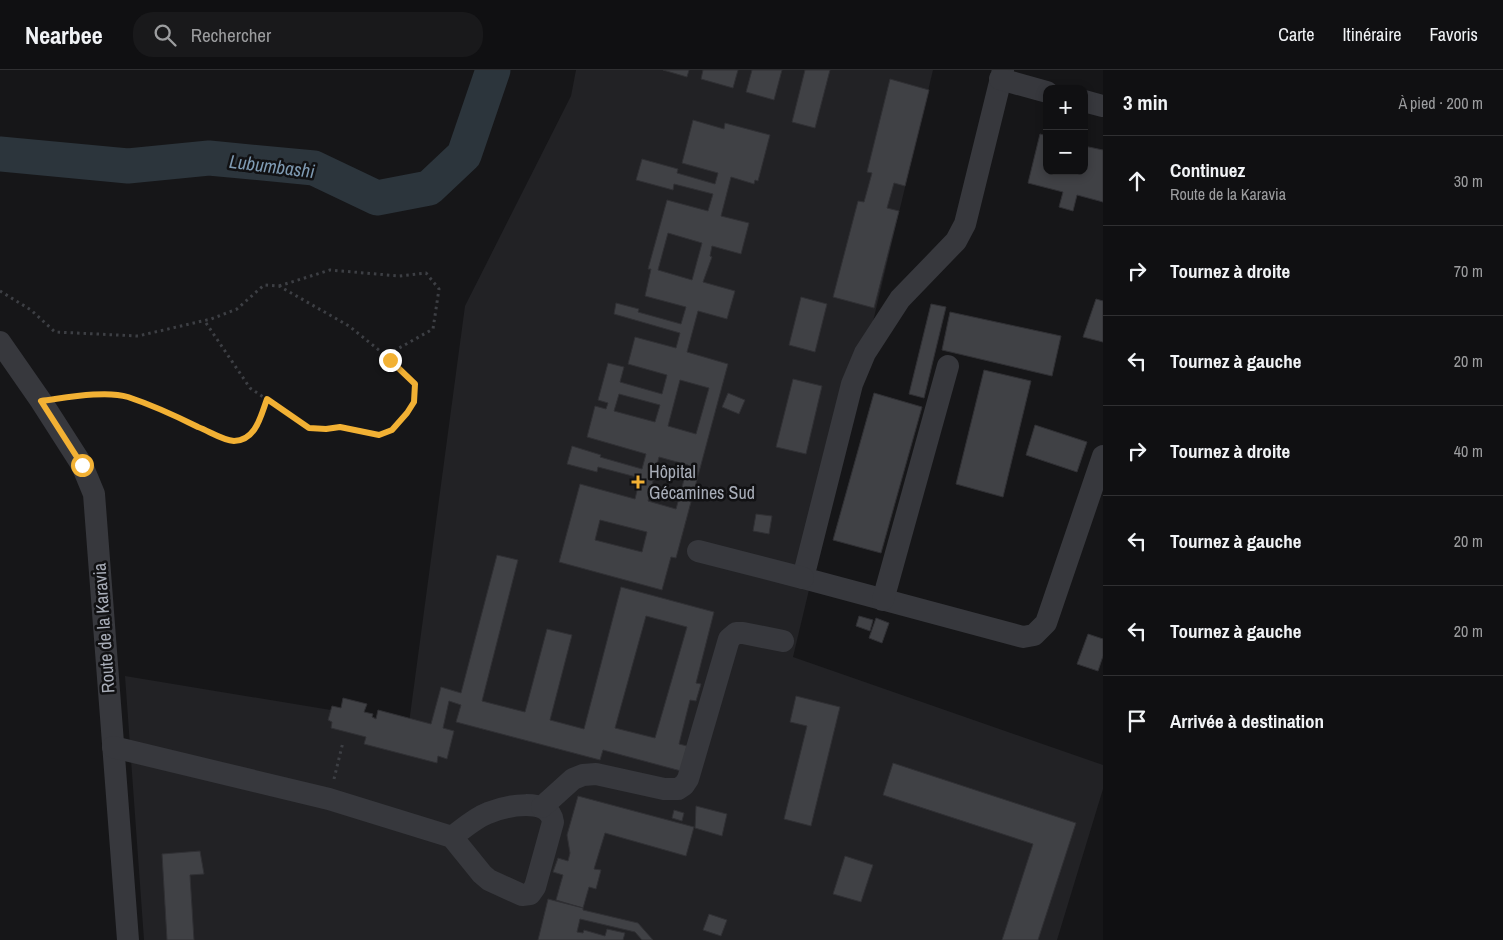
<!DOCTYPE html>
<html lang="fr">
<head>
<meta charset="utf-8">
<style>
  :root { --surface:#101012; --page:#19191b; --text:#f1f3f6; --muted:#9c9d9f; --line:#303032 }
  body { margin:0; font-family:"Archivo Narrow",sans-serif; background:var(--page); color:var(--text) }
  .controls { position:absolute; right:15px; top:15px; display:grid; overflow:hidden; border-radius:10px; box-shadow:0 2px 8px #0003 }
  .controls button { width:45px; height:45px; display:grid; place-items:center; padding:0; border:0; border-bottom:1px solid var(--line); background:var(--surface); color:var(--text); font:25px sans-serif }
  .stop { position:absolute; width:15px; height:15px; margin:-11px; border:4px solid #f2b134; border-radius:50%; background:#fff }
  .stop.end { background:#f2b134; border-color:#fff; box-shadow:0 1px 5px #0008 }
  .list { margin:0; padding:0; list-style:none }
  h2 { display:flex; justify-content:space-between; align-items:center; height:65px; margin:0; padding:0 20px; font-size:21px }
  h2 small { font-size:16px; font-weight:400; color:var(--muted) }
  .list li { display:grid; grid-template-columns:32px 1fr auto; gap:15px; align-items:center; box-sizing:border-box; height:90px; padding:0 20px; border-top:1px solid var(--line) }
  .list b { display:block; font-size:19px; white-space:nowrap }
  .list p { margin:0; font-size:16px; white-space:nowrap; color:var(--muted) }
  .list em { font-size:16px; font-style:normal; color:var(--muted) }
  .icon { flex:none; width:28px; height:28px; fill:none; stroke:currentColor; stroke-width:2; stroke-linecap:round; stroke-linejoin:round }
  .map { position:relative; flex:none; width:1103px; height:870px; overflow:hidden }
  header { display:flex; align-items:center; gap:30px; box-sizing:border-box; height:70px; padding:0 25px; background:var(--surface); border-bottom:1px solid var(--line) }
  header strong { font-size:24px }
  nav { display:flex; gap:28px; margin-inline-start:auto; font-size:18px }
  .search { width:350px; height:45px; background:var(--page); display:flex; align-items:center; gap:12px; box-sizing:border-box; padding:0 18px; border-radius:20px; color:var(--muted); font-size:19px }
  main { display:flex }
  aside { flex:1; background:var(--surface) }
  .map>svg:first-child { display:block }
</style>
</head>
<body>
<header>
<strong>Nearbee</strong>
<div class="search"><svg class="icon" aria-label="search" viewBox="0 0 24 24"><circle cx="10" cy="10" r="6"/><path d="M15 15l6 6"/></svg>Rechercher</div>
<nav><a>Carte</a><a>Itinéraire</a><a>Favoris</a></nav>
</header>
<main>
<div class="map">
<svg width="1103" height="870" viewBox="0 0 1103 870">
  <rect width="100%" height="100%" fill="#161618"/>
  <polygon fill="#222225" points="576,0 933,0 793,587 1103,695 1103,719 1057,870 144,870 125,606 409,653 465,236 571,26"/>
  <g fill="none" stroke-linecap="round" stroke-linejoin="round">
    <polyline stroke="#2c353c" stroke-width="35" points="0,84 128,96 209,88 314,98 377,128 429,118 464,85 493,0"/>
  </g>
  <g fill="#404145" stroke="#303034" fill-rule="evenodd">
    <polygon points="663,0 689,0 687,7"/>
    <polygon points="703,0 738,0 733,18 701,9"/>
    <polygon points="752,0 782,0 774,30 746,22"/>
    <polygon points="805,0 830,0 815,58 792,52"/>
    <polygon points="890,9 929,20 905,116 894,113 887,138 899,141 874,238 833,227 858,131 864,132 872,103 867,102"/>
    <path d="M693,50l31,9 1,-6 45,12 -12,46 -3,-1 -1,4 -23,-7 -10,39 28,7 -8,31 -29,-8 -2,10 2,1 -9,25 32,9 -8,28 -29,-8 -11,41 41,12 -52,194 -5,-1 -9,33 -103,-28 21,-78 55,15 5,-21 -42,-11 -1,5 -30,-8 5,-18 29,9 -1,2 42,12 4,-15 -59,-17 8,-31 11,3 2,-6 -10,-3 10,-37 16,4 -4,15 42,12 5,-19 -39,-11 7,-27 41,11 4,-15 -66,-19 2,-11 23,6 -1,3 43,12 5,-17 -41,-11 6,-27h-3l19,-69 41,11 5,-17 -39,-10 -1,6 -37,-10 6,-21 36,10 -1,4 38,11 3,-11 -36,-10zM668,163l34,10 -10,37 -34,-10zM680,310l29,8 -13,46 -28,-8zM619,324l41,11 -5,17 -41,-11zM659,387l29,8 -12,44 -28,-8zM600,450l47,12 -5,20 -47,-12z"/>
    <polygon points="1040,64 1047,66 1047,101 1084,101 1084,76 1103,80 1103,132 1077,125 1073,141 1059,137 1063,122 1028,113"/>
    <polygon points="801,227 827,234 815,282 789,275"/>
    <polygon points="1096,229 1103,231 1103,272 1083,267"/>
    <polygon points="931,234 946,237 924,328 909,324"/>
    <polygon points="950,242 1061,266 1052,306 942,280"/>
    <polygon points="984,300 1031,311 1003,427 956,414"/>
    <polygon points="793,309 822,316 806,384 776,377"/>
    <polygon points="728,323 745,330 739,344 722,337"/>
    <polygon points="874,323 922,337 881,483 833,470"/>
    <polygon points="1035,355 1087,372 1077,402 1026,385"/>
    <polygon points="756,444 772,446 769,464 753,461"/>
    <path d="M497,485l21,5 -36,141 43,11 22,-83 25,6 -22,85 34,9 37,-142 93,25 -18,71 5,1 -5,17 -6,-1 -11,44 8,2 -6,25 -78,-21 -3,10 -144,-38 5,-17 -12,-4 -6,27 11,3 -7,28 -9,-3 -1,7 -73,-19 2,-7 -35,-9 1,-6 -4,-2 4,-14 9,2 2,-10 24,6 -3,8 9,2 -1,3 4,2 2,-9 53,14 10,-37 20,6zM646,546l41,11 -32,111 -40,-10z"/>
    <polygon points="859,546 873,550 870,561 856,556"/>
    <polygon points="876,548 889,553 882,573 869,568"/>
    <polygon points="1088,564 1103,569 1103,586 1098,601 1077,594"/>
    <polygon points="796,626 840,637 811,756 784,749 807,656 790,652"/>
    <polygon points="893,693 1076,753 1038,870 1002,870 1033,774 883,725"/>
    <polygon points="578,726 694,757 686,786 605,763 594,799 601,800 596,819 589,817 583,838 556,830 563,805 553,802 558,788 568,791 570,783 567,765"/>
    <polygon points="696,736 727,744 722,766 695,758"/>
    <polygon points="674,740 684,743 682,751 672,748"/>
    <polygon points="200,781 204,804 190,805 194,870 167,870 162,784"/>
    <polygon points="845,786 873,795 861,832 833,824"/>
    <polygon points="548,829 583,838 583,840 638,853 653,870 642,870 635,862 580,849 577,862 583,863 584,860 605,866 607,859 625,863 623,870 538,870"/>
    <polygon points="709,844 727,850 721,866 703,860"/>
  </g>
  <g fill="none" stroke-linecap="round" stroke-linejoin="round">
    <g stroke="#3d3f44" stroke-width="3" stroke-dasharray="2.5 4" stroke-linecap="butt">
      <polyline points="279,216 330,200 399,206 426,203 439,219 433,259 385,286"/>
      <polyline points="0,221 31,240 55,262 138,266 211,249 237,239 264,215 279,216 349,256 390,289 415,314 414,332 407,343 392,360 379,365 340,357 326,359 309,358 250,318 204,250"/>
      <polyline points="64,328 95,324 126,326 174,345 216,365 234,371 248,367 258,356 267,329"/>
      <polyline points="334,709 343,672"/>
    </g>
    <g stroke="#37383d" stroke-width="22">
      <polyline points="1003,0 965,154 956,171 900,229 865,283 852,314 803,508 1023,567 1034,565 1046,553 1103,386"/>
      <polyline points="1000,9 1047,22"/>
      <polyline points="1084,31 1103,36"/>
      <polyline points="0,272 41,331 82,395 94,424 128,870"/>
      <polyline points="698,481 803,508"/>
      <polyline points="883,530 948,296"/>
      <path d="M113,677l216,52 123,38 30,37 7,6 33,15 8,-1 5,-7 18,-65c-3,-26 -48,-16 -65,-9 -13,5 -24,15 -36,24"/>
      <polyline points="542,737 573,709 583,705 596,704 664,719 678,719 684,715 688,709 729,569 736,563 743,563 783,571"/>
    </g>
  </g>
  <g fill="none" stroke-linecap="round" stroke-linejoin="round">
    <path stroke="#f2b134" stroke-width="6" d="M82,395l-41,-64c24,-3 64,-11 87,-4 24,8 48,19 70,30 11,4 24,13 36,14 22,0 27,-26 33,-42l42,29 17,1 14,-2 39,8 13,-5 15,-17 7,-11 1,-18 -25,-24"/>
  </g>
  <path fill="#f2b134" stroke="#111113" stroke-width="2" d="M635.5 404.5h5v5h5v5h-5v5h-5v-5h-5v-5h5z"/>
  <g text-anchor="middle" stroke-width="5" stroke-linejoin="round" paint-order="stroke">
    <g font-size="18" fill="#a8adb8" stroke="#111113" text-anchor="start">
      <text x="649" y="408">Hôpital<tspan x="649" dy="21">Gécamines Sud</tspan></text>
    </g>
    <g font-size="18" fill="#a8adb8" stroke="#111113">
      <text transform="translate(104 558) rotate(-94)" y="6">Route de la Karavia</text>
    </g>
    <g font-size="19" font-style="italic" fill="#7f9bb3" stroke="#111113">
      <text transform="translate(272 96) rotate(7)" y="7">Lubumbashi</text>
    </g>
  </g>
</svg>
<div class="controls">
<button>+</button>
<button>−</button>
</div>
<div class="stop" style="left:82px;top:395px"></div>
<div class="stop end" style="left:390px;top:290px"></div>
</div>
<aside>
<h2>3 min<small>À pied · 200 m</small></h2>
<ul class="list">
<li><svg class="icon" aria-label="ahead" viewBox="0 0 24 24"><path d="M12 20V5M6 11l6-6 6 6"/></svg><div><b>Continuez</b><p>Route de la Karavia</p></div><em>30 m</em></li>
<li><svg class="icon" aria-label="right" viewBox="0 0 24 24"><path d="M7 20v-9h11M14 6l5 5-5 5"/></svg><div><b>Tournez à droite</b></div><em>70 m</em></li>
<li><svg class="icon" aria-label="left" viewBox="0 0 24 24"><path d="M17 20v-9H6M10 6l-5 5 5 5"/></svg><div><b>Tournez à gauche</b></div><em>20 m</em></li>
<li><svg class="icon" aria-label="right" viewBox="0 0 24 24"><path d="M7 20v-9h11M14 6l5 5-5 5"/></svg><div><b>Tournez à droite</b></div><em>40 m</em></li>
<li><svg class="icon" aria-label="left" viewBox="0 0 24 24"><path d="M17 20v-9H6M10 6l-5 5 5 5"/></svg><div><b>Tournez à gauche</b></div><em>20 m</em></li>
<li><svg class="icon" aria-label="left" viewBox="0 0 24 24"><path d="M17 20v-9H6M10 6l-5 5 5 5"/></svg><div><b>Tournez à gauche</b></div><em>20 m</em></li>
<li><svg class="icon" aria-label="arrive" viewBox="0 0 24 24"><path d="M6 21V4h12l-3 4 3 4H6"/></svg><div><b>Arrivée à destination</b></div></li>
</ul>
</aside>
</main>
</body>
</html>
